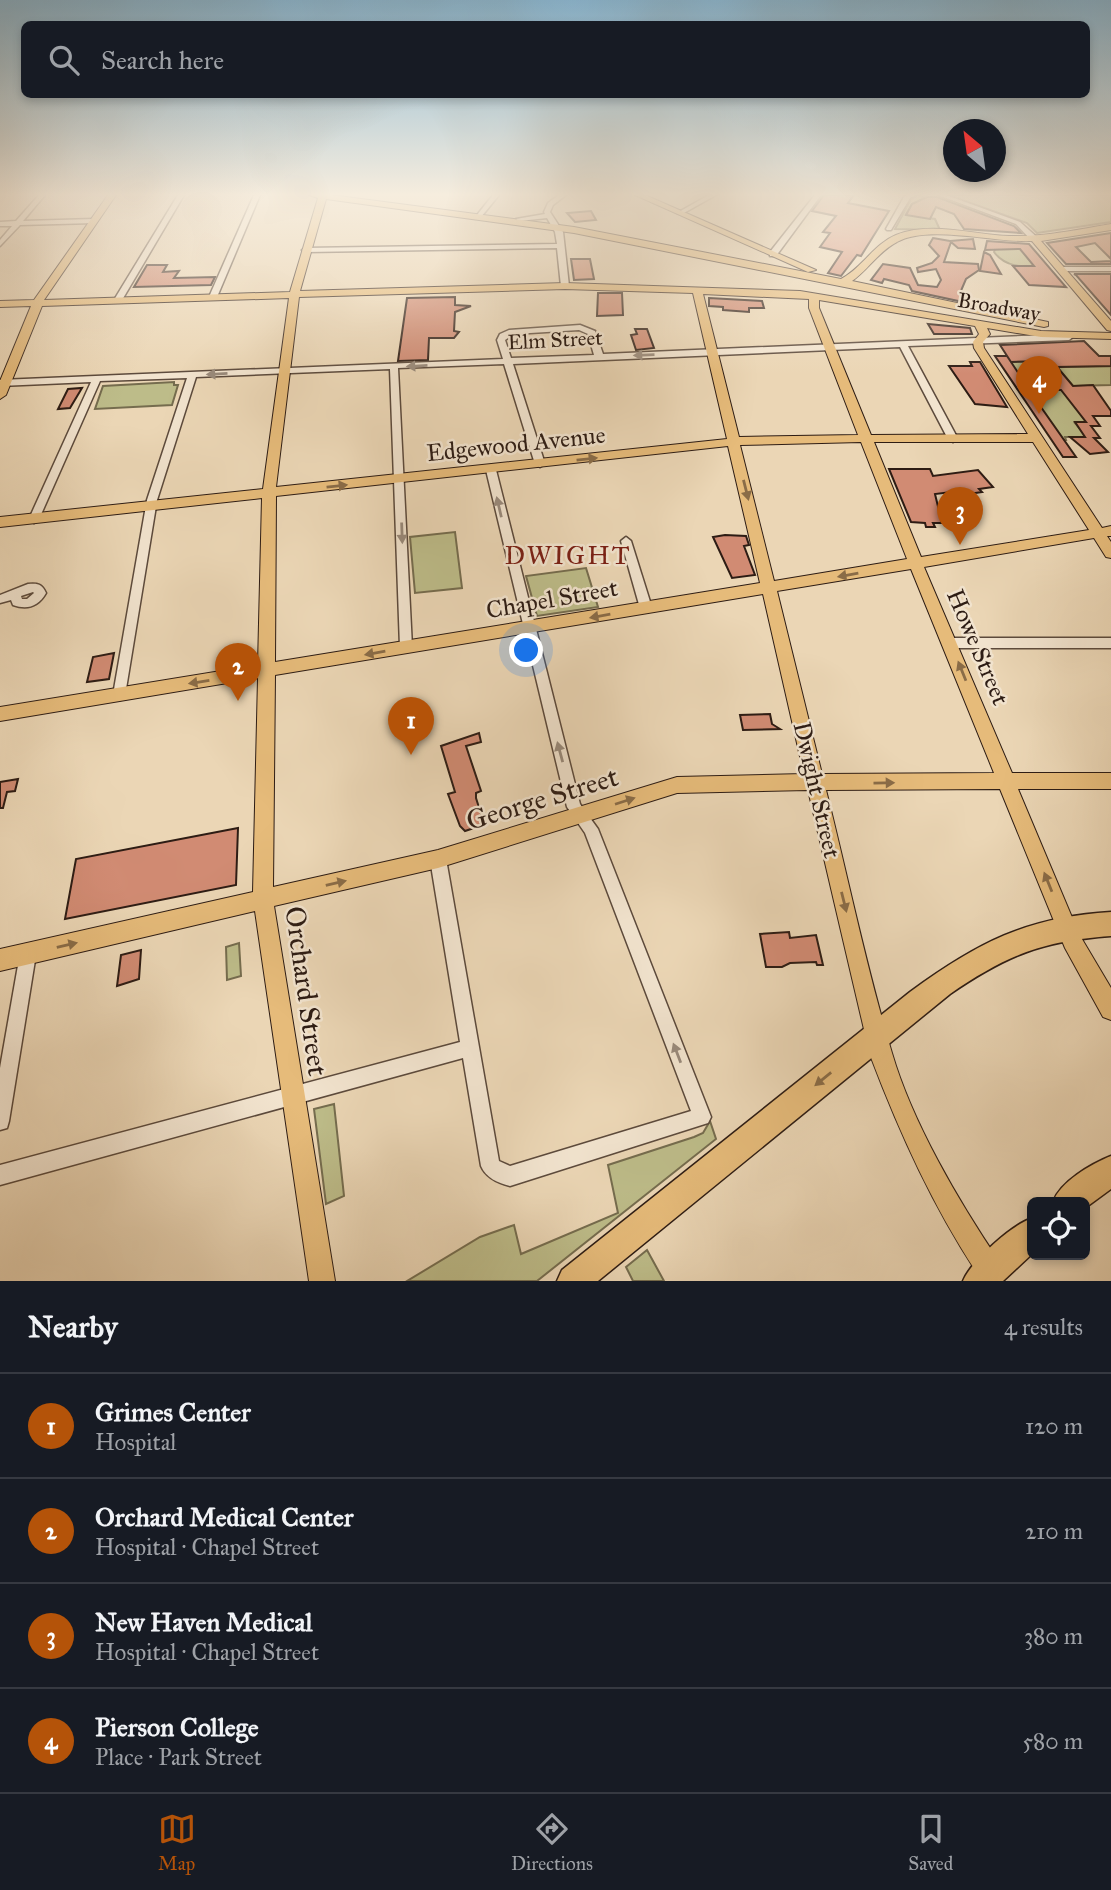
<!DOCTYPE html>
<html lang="en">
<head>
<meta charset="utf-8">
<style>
  :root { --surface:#171b24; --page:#20242c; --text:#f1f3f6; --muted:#9ea1a6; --line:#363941; --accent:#b45309 }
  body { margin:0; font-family:"IM FELL Great Primer",serif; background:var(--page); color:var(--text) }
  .controls { position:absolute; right:21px; bottom:21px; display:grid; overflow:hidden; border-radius:10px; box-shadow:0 4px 10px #0003 }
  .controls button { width:63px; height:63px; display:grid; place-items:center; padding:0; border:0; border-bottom:2px solid var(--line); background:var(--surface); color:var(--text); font:35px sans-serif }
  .compass { position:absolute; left:943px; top:119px; width:63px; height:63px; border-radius:50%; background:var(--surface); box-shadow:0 4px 10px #0003; rotate:331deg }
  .you { position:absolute; left:527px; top:651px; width:24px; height:24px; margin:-18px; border:5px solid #fff; border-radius:50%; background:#1a73e8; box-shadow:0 0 0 10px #1a73e833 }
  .badge { display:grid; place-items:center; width:46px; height:46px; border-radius:50%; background:var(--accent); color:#fff; font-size:23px; font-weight:700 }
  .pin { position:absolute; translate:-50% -58px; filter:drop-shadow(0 2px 4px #0008) }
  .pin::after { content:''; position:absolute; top:37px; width:24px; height:21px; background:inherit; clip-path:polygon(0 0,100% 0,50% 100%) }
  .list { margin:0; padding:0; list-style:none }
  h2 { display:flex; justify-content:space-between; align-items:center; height:91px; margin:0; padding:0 28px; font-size:30px }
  h2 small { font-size:23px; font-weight:400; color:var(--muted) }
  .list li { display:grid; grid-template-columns:46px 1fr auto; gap:21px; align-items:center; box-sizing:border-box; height:105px; padding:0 28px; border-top:2px solid var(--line) }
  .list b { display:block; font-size:26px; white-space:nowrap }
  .list p { margin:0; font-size:23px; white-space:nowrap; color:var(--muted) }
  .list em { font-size:23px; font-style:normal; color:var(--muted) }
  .icon { flex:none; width:38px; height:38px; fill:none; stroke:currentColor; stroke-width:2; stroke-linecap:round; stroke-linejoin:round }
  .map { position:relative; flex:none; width:1111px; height:1281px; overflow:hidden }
  .search { position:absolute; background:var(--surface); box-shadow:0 4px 10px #0003; left:21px; right:21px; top:21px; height:77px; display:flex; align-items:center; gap:18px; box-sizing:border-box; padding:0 24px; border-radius:10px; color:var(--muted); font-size:26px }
  .sheet { height:511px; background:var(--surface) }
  nav { display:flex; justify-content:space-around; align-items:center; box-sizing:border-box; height:98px; border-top:2px solid var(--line); background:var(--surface); font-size:19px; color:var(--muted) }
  nav a { display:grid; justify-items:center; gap:4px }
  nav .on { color:var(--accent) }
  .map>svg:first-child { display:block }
</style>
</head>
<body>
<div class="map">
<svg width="1111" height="1281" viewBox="0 0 1111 1281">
  <rect width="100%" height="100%" fill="#ebd6b5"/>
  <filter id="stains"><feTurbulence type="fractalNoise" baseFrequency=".00286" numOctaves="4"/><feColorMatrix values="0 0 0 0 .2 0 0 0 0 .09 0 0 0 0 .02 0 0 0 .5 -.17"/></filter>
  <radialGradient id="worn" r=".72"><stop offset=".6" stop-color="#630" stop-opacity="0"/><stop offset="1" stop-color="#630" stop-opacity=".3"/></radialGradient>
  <g fill="#bdbc89" stroke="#756c4e" stroke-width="2">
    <polygon points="918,195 925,198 912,204 906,214 935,219 940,230 895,229 911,199"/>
    <polygon points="948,195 1111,195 1111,222 1037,233 1027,223"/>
    <path d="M996,247l24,2 19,18c-17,0 -34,0 -45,-15z"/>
    <polygon points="1042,361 1054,377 1020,378 1007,362"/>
    <polygon points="1111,366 1111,385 1073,386 1057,367"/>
    <polygon points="174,382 174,385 178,385 172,405 95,409 103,386"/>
    <polygon points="1028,389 1063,390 1086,422 1075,423 1101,453 1081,437 1065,437 1066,440 1062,440"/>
    <polygon points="455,532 462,588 415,593 410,537"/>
    <polygon points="586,568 598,607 537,616 526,576"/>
    <polygon points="239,943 241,976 227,980 226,947"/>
    <polygon points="334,1104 344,1196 326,1204 314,1109"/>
    <polygon points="710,1121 716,1139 537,1281 407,1281 480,1237 514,1225 521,1254 618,1213 608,1165 694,1137 703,1133"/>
    <polygon points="647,1250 664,1281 633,1281 626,1267"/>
  </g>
  <g fill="#d18b73" stroke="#2d1c14" stroke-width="2">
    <polygon points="824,195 854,195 848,203 889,211 861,256 857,255 841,276 828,273 842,252 820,247 830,233 823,232 836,216 812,211"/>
    <polygon points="927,197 937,197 1014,226 1021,233 964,229 954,214 936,207 930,219 906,215 912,204"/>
    <polygon points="591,211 596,220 575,222 567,213"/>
    <polygon points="1111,233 1111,259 1095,243 1076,247 1091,262 1111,261 1111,264 1066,264 1047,243"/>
    <polygon points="933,238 950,241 973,239 975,249 958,248 951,242 944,262 978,264 979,270 966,279 960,293 966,294 963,302 912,291 909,285 884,279 882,283 871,280 883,264 910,268 918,285 937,287 941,280 936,269 918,272 917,268 932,263 939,256 929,245"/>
    <polygon points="987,241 1029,244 1066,287 1029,285 1013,266 1034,266 1020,249 985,250"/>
    <polygon points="984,252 990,255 1001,274 980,271"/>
    <polygon points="571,259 590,259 594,279 574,280"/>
    <polygon points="147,265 167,265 163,272 179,271 174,278 215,277 211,285 134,287"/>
    <polygon points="1074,274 1111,274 1111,315 1076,275"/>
    <polygon points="598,293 622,293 623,315 597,316"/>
    <polygon points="455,297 455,305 471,306 455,312 454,331 459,332 454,338 429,338 428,360 398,361 407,298"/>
    <polygon points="709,298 762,301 764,308 749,308 749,312 723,310 723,307 709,306"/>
    <polygon points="928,324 970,328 972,334 934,334"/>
    <polygon points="635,329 647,329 654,348 636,350 631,335 637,334"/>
    <polygon points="1084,341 1099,356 1111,356 1111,366 1057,367 1073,386 1093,385 1111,411 1111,416 1093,416 1100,426 1091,426 1100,438 1094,438 1108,452 1090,454 1070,437 1085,437 1075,422 1086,422 1061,390 1029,390 1076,457 1063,457 995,356 1007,356 1021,377 1054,377 1042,361 1011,362 1000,345"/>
    <polygon points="970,362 980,362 1007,407 975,404 949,366 972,366"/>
    <polygon points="82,388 70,408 58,409 68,389"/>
    <polygon points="889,469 930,469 933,476 978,470 993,487 979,489 982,492 962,495 959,491 935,494 942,523 933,523 935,527 926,527 925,523 911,522"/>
    <polygon points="725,535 746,536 749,545 744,546 755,575 732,578 713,537"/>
    <polygon points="114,653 109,679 87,682 93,657"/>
    <polygon points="770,714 772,724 780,729 743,730 740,715"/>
    <polygon points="479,733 481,742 466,746 481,791 476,793 476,798 482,817 480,826 465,831 460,826 448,794 455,792 441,746"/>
    <polygon points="18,779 15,791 7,792 3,808 0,808 0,782"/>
    <polygon points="238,828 236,885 65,919 76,859"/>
    <polygon points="789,932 790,938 816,935 823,965 817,965 816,962 790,963 782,967 766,967 760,934"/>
    <polygon points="141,950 139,979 117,986 121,955"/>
  </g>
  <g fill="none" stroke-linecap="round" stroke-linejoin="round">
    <defs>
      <g id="minor">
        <polygon points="39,195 45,195 23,221 94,219 97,221 94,223 20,225 0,246 0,240 12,226 0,226 0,222 16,221"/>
        <polygon points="178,195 184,195 122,300 115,302 114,300"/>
        <polygon points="254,195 260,195 217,297 210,299 209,297"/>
        <polygon points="493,195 499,195 481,217 477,217 477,215"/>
        <polygon points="559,195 566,195 553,205 550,212 563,232 569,286 565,288 561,286 557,248 306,252 302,250 306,248 557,244 555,232 547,218 519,221 516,219 545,214 544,212 548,203"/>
        <polygon points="709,195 716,195 682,214 677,213"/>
        <polygon points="815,195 821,195 776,256 770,256 770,252"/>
        <polygon points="907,195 915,195 910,198 891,230 887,230 886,229 904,197"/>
        <polygon points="938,195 946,195 1020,222 1039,239 1032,241 1016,224"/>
        <polygon points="1062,267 1111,267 1111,271 1065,271 1061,269"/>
        <path d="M580,325l15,6 8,23 466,-20 4,3 -4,3 -161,6 50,93 -5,3 -5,-3 -48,-92 -387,17 32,100 -5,3 -5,-3 -31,-100 -106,4 14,279 -2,3h-8l-2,-3 -10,-278 -194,8 -39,123 -32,195 -1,4 -5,1 -5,-1 -1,-4 34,-195 40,-122 -87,3 -61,138 -5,4 -5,-4 62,-137 -91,4v-6l503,-21 -6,-19 3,-6 9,-4zM579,330l9,4 6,21 -83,3 -6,-18 9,-6z"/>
        <path d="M491,467l5,3 84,334 18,25 113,288 -3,6 -198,63c-12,-3 -24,-8 -29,-20l-18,-108 -463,127v-20l460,-123 -30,-183 3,-5 5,-2 5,2 3,5 53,302 11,5 181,-55 -106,-278 -18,-26 -81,-337z"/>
        <polygon points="626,537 631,541 652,608 646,612 640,608 621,541"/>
        <path d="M28,584c10,-1 14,0 18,9 -8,14 -19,17 -33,12l-2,-5 -11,3v-8zM33,592l1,1 -7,6h-5l-1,-3z"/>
        <polygon points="951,638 1111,638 1111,648 951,648 947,646 945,643 947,640"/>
        <polygon points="28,946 34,948 36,954 9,1121 7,1128 0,1130 0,1068 20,954 22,948"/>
      </g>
      <g id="major">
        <path d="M108,195h8l-72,105 246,-8 28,-94 -9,-3h22l243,32 267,52c21,-11 33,-35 55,-44 35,-14 77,0 113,1 34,1 68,-6 102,-12v6l-70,11 70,80v10l-4,-1 -75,-89c-37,2 -103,-17 -135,1 -18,9 -29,28 -45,39l196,41v4l-4,1 -470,-94 -248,-34 -26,92 265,-8 235,8 241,40 70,2v6l-70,-2 -54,-9 3,6 -7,8 1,6 118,180 9,-2v10h-4l4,6v16l-5,-1 -12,-19 -170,29 88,206h99v16h-93l61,145 32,54v32l-8,-3 -38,-69 -65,-159 -174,1c22,87 40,177 66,263 20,69 67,149 107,208l4,9 -4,9h-18c-47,-70 -81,-145 -111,-224l-62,-265 -131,3 -239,75 -164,38 61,375h-26l-54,-370 -255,60v-22l253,-57 5,-214 -258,43v-14l258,-42 4,-167 -262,29v-10l263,-28 26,-191 -247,8 -36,89 -6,4v-18l31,-75 -31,1v-6l34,-1zM565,289l128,4 34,146 -451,48 23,-190zM703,294l106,5v9l49,127 -119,2zM819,300l156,26 4,8 -6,8 1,6 54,86 -157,1 -52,-127zM861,442l46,117 -133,22 -34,-136zM874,442h159l56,88 -168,27zM728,446l32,137 -485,79 1,-166zM911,569l83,204 -172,1 -45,-183zM763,594l41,180 -127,3 -239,73 -165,37 2,-212z"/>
        <polygon points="635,195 645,195 816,270 808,272"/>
      </g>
      <g id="highway">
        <path d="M1111,912v24c-69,5 -104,19 -161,58l-352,287h-41l5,-11 348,-278c67,-49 117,-75 201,-80z"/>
        <path d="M1111,1156v33l-26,19v-6h-32c7,-20 38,-38 58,-46z"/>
        <path d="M1032,1218v36l-29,27h-40c8,-20 49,-56 69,-63z"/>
      </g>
    </defs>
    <use href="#minor" stroke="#5c4a3c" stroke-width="3"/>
    <use href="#major" stroke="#2d1c14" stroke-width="2"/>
    <use href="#highway" stroke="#2d1c14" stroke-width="3"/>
    <use href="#minor" fill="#f2e4cf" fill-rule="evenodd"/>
    <use href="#major" fill="#e6bb7a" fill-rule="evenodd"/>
    <use href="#highway" fill="#e6bb7a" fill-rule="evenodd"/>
  </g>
  <defs><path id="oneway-solid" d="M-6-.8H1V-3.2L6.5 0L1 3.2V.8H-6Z" transform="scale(1.75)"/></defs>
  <g fill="#998a7b">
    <use href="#oneway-solid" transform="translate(644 355) rotate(178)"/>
    <use href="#oneway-solid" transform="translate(417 366) rotate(177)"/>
    <use href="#oneway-solid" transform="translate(217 374) rotate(177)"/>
    <use href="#oneway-solid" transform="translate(499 507) rotate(-103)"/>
    <use href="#oneway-solid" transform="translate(402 533) rotate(88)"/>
    <use href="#oneway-solid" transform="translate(560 752) rotate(-105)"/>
    <use href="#oneway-solid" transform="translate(677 1053) rotate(-111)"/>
  </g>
  <g fill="#8a6c47">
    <use href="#oneway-solid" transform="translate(587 459) rotate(-6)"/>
    <use href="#oneway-solid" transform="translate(337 486) rotate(-6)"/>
    <use href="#oneway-solid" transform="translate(746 490) rotate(76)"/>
    <use href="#oneway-solid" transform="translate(848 575) rotate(170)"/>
    <use href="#oneway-solid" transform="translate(600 616) rotate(170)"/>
    <use href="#oneway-solid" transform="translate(375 653) rotate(170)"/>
    <use href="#oneway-solid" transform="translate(962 671) rotate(-112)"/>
    <use href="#oneway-solid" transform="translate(199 682) rotate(171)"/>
    <use href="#oneway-solid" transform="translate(884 783) rotate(-1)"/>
    <use href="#oneway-solid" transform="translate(625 801) rotate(-18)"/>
    <use href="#oneway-solid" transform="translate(1048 882) rotate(-112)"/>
    <use href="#oneway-solid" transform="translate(336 883) rotate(-13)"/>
    <use href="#oneway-solid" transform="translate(844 902) rotate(76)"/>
    <use href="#oneway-solid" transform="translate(67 945) rotate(-13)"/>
    <use href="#oneway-solid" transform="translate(823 1079) rotate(141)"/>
  </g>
  <linearGradient id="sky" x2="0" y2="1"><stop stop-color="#88b6d2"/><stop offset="0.52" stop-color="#f6edde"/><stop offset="1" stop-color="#f6edde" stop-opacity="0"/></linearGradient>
  <rect width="1111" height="374" fill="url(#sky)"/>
  <g text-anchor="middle" stroke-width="5" stroke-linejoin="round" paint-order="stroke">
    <g font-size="21" fill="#2d1c14" stroke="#f2e4cf">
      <text transform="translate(999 307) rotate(10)" y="7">Broadway</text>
      <text transform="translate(555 340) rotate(-3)" y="7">Elm Street</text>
    </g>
    <g font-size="24" fill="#2d1c14" stroke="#f2e4cf">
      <text transform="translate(516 444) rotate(-6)" y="8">Edgewood Avenue</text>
      <text transform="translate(552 599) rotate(-10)" y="8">Chapel Street</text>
      <text transform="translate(978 647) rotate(67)" y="8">Howe Street</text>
      <text transform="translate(817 790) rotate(77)" y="8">Dwight Street</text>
    </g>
    <g font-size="26" letter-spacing="2" fill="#7a1f14" stroke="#f2e4cf">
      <text x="568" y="564">DWIGHT</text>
    </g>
    <g font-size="28" fill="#2d1c14" stroke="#f2e4cf">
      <text transform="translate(542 798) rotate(-17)" y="10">George Street</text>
      <text transform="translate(307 991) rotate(82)" y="10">Orchard Street</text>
    </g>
  </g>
  <rect width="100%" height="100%" filter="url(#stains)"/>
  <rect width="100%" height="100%" fill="url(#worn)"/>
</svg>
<div class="controls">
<button><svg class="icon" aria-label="locate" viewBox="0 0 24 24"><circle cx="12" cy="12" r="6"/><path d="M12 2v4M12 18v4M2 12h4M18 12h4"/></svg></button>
</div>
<svg class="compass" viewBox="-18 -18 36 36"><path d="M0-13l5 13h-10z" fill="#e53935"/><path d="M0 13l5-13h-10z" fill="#9ea1a6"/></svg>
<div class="you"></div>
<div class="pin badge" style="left:411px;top:755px">1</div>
<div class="pin badge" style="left:238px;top:701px">2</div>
<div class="pin badge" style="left:960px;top:545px">3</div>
<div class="pin badge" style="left:1039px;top:414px">4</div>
<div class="search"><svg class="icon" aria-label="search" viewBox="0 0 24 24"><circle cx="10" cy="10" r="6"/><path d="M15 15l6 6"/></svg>Search here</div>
</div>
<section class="sheet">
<h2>Nearby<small>4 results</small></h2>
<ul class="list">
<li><span class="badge">1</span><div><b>Grimes Center</b><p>Hospital</p></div><em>120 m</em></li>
<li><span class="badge">2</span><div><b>Orchard Medical Center</b><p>Hospital · Chapel Street</p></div><em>210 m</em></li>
<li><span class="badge">3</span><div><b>New Haven Medical</b><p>Hospital · Chapel Street</p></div><em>380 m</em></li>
<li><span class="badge">4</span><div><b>Pierson College</b><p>Place · Park Street</p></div><em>580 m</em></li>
</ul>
</section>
<nav>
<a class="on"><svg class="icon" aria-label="map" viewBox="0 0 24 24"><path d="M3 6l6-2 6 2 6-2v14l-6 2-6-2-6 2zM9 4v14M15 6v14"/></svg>Map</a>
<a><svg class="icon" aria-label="directions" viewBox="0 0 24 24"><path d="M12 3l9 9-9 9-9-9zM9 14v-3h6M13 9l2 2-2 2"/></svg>Directions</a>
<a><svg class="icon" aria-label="saved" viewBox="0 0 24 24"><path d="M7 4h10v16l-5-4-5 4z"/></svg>Saved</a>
</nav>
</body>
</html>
